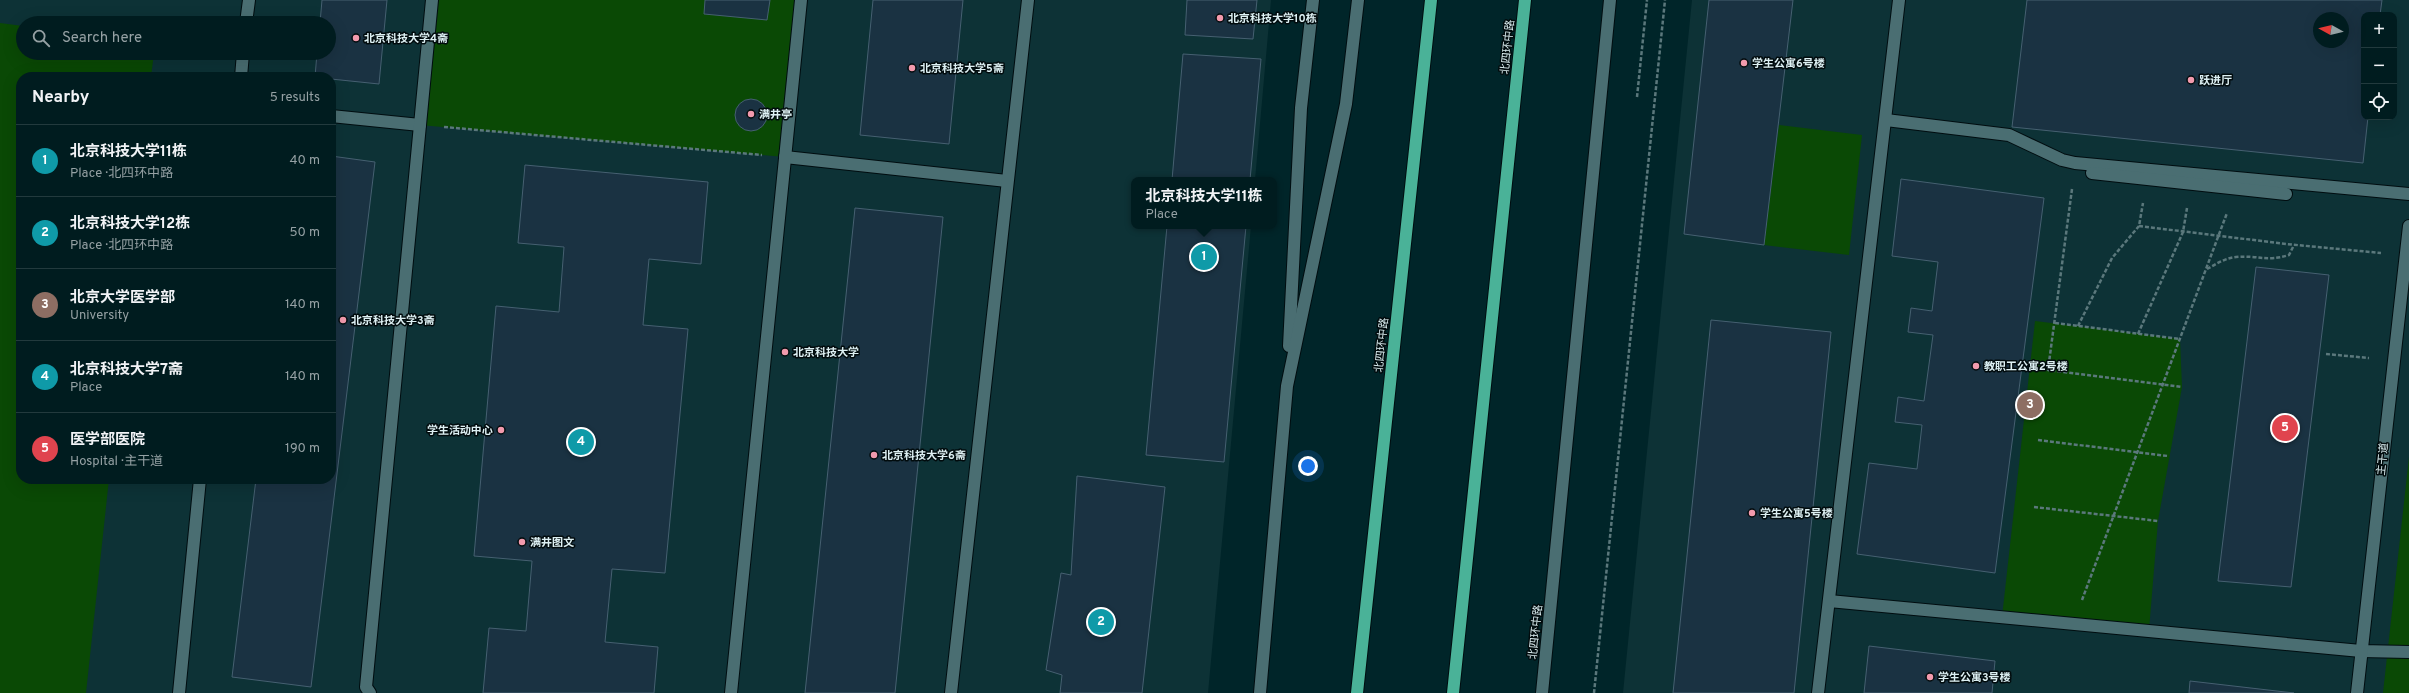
<!DOCTYPE html>
<html lang="en">
<head>
<meta charset="utf-8">
<style>
  :root { --surface:#001c1f; --page:#0a2528; --text:#f1f3f6; --muted:#95a1a4; --line:#223a3d; --accent:#f29aad }
  body { margin:0; font-family:Overpass,"Noto Sans SC",sans-serif; background:var(--page); color:var(--text) }
  .controls { position:absolute; right:12px; top:12px; display:grid; overflow:hidden; border-radius:8px; box-shadow:0 4px 16px #0002 }
  .controls button { width:36px; height:36px; display:grid; place-items:center; padding:0; border:0; border-bottom:1px solid var(--line); background:var(--surface); color:var(--text); font:20px sans-serif }
  .compass { position:absolute; left:2313px; top:12px; width:36px; height:36px; border-radius:50%; background:var(--surface); box-shadow:0 4px 16px #0002; rotate:278deg }
  .you { position:absolute; left:1308px; top:466px; width:14px; height:14px; margin:-10px; border:3px solid #fff; border-radius:50%; background:#1a73e8; box-shadow:0 0 0 6px #1a73e833 }
  .badge { display:grid; place-items:center; width:26px; height:26px; border-radius:50%; background:var(--accent); color:#fff; font-size:13px; font-weight:700 }
  .pin { position:absolute; translate:-50% -50%; border:2px solid #fff; box-shadow:0 1px 4px #0006 }
  .popup { position:absolute; left:1131px; top:177px; width:146px; height:52px; box-sizing:border-box; display:grid; place-content:center; border-radius:8px; background:var(--surface); filter:drop-shadow(0 1px 3px #0005); font-size:13px; white-space:nowrap; color:var(--muted) }
  .popup b { font-size:15px; color:var(--text) }
  .popup::after { content:''; position:absolute; left:50%; top:100%; margin-left:-8px; border:8px solid transparent; border-top-color:var(--surface) }
  .list { margin:0; padding:0; list-style:none }
  h2 { display:flex; justify-content:space-between; align-items:center; height:52px; margin:0; padding:0 16px; font-size:17px }
  h2 small { font-size:13px; font-weight:400; color:var(--muted) }
  .list li { display:grid; grid-template-columns:26px 1fr auto; gap:12px; align-items:center; box-sizing:border-box; height:72px; padding:0 16px; border-top:1px solid var(--line) }
  .list b { display:block; font-size:15px; white-space:nowrap }
  .list p { margin:0; font-size:13px; white-space:nowrap; color:var(--muted) }
  .list em { font-size:13px; font-style:normal; color:var(--muted) }
  .icon { flex:none; width:22px; height:22px; fill:none; stroke:currentColor; stroke-width:2; stroke-linecap:round; stroke-linejoin:round }
  .map { position:relative; flex:none; width:2409px; height:693px; overflow:hidden }
  .search { position:absolute; background:var(--surface); box-shadow:0 4px 16px #0002; left:16px; top:16px; width:320px; height:44px; display:flex; align-items:center; gap:10px; box-sizing:border-box; padding:0 14px; border-radius:22px; color:var(--muted); font-size:15px }
  .panel { position:absolute; background:var(--surface); box-shadow:0 4px 16px #0002; left:16px; top:72px; width:320px; height:412px; border-radius:16px }
  .map>svg:first-child { display:block }
</style>
</head>
<body>
<div class="map">
<svg width="2409" height="693" viewBox="0 0 2409 693">
  <rect width="100%" height="100%" fill="#002529"/>
  <g fill="#0d3236" fill-rule="evenodd">
    <path d="M0,0h1271l-16,180h-121v46h117l-43,467h-1208zM23,23h306v30h-306zM21,77h310v402h-310z"/>
    <path d="M1692,0h717v693h-786zM2364,15h30v102h-30zM2319,18h24v24h-24z"/>
  </g>
  <g fill="#0a4905">
    <polygon points="432,0 801,0 785,157 420,125"/>
    <polygon points="0,23 23,26 23,53 154,53 151,77 21,77 21,479 109,479 86,693 0,693"/>
    <polygon points="1779,125 1862,135 1849,255 1764,245"/>
    <polygon points="2035,321 2180,339 2182,387 2158,521 2149,630 2002,617"/>
    <polygon points="2409,457 2409,693 2383,693"/>
  </g>
  <g fill="#1a3242" stroke="#466071" fill-rule="evenodd">
    <polygon points="322,0 387,0 379,84 331,79 331,77 315,77 317,53 329,53 329,23 320,23"/>
    <polygon points="705,0 770,0 767,20 704,14"/>
    <polygon points="873,0 963,0 949,144 860,135"/>
    <polygon points="1187,0 1257,0 1253,39 1185,35"/>
    <polygon points="1709,0 1793,0 1764,245 1684,234"/>
    <path d="M2027,0h355l-2,15h-16v102h4l-5,46 -351,-36zM2319,18h24v24h-24z"/>
    <polygon points="1183,54 1261,59 1250,180 1172,180"/>
    <circle cx="751" cy="115" r="16"/>
    <polygon points="331,156 375,162 311,687 232,677 256,479 331,479"/>
    <polygon points="525,165 708,182 701,264 649,259 643,325 688,329 665,573 612,569 605,642 658,647 654,693 483,693 489,628 526,631 532,561 474,556 496,306 559,312 564,247 518,243"/>
    <polygon points="1901,179 2044,198 1995,573 1857,554 1869,463 1917,469 1922,425 1895,422 1898,397 1924,401 1933,335 1908,332 1911,308 1932,311 1938,262 1892,256"/>
    <polygon points="855,208 943,217 895,693 805,693"/>
    <polygon points="1167,226 1246,226 1224,462 1146,455"/>
    <polygon points="2256,267 2329,275 2291,587 2218,581"/>
    <polygon points="1711,320 1831,332 1794,693 1673,693"/>
    <polygon points="1077,476 1165,487 1142,693 1060,693 1062,675 1046,670 1061,573 1071,575"/>
    <polygon points="1869,646 1995,661 1992,693 1864,693"/>
    <polygon points="2190,681 2294,693 2189,693"/>
  </g>
  <g fill="none" stroke-linecap="round" stroke-linejoin="round">
    <defs>
      <g id="minor">
        <polyline points="246,23 249,0"/>
        <polyline points="241,77 243,53"/>
        <polyline points="331,116 420,125"/>
        <polyline points="1886,120 2009,135 2062,160 2075,163 2409,194"/>
        <polyline points="785,157 1007,181"/>
        <polyline points="2092,173 2286,194"/>
        <polyline points="1289,346 1301,108 1313,0"/>
        <polyline points="1829,601 2361,651 2409,652"/>
        <polyline points="179,693 200,479"/>
        <polyline points="370,693 366,687 432,0"/>
        <polyline points="731,693 801,0"/>
        <polyline points="951,693 1028,0"/>
        <polyline points="1260,693 1287,386 1346,104 1358,0"/>
        <polyline points="1542,693 1610,0"/>
        <polyline points="1818,693 1899,0"/>
        <polyline points="2357,693 2409,226"/>
      </g>
      <g id="highway">
        <polyline points="1357,693 1431,0"/>
        <polyline points="1453,693 1525,0"/>
      </g>
    </defs>
    <use href="#minor" stroke="#000d10" stroke-width="14"/>
    <use href="#highway" stroke="#000d10" stroke-width="14"/>
    <g stroke="#5b787c" stroke-width="2.5" stroke-dasharray="4 2" stroke-linecap="butt">
      <polyline points="1637,97 1647,0"/>
      <polyline points="444,127 762,155"/>
      <polyline points="2072,189 2048,370 2182,387"/>
      <polyline points="2139,226 2286,244 2381,253"/>
      <path d="M2207,269c9,-5 18,-11 29,-12 22,-2 30,5 53,-2l5,-10"/>
      <polyline points="2055,323 2180,339"/>
      <polyline points="2078,326 2112,258 2139,226 2143,203"/>
      <polyline points="2138,334 2183,232 2187,208"/>
      <polyline points="2326,354 2369,358"/>
      <polyline points="2038,440 2168,456"/>
      <polyline points="2034,507 2158,521"/>
      <polyline points="2082,600 2227,213"/>
      <polyline points="1594,693 1665,0"/>
    </g>
    <use href="#minor" stroke="#4a6e72" stroke-width="12"/>
    <use href="#highway" stroke="#4ab298" stroke-width="12"/>
  </g>
  <g fill="#f29aad" stroke="#010b0d" stroke-width="1.5">
    <circle cx="1220" cy="18" r="4"/>
    <circle cx="356" cy="38" r="4"/>
    <circle cx="1744" cy="63" r="4"/>
    <circle cx="912" cy="68" r="4"/>
    <circle cx="2191" cy="80" r="4"/>
    <circle cx="751" cy="114" r="4"/>
    <circle cx="343" cy="320" r="4"/>
    <circle cx="785" cy="352" r="4"/>
    <circle cx="1976" cy="366" r="4"/>
    <circle cx="501" cy="430" r="4"/>
    <circle cx="874" cy="455" r="4"/>
    <circle cx="1752" cy="513" r="4"/>
    <circle cx="522" cy="542" r="4"/>
    <circle cx="1930" cy="677" r="4"/>
  </g>
  <g text-anchor="middle" stroke-width="3" stroke-linejoin="round" paint-order="stroke">
    <g font-size="11" font-weight="bold" fill="#ddf0f3" stroke="#010b0d" text-anchor="start">
      <text x="1228" y="22">北京科技大学10栋</text>
      <text x="364" y="42">北京科技大学4斋</text>
      <text x="1752" y="67">学生公寓6号楼</text>
      <text x="920" y="72">北京科技大学5斋</text>
      <text x="2199" y="84">跃进厅</text>
      <text x="759" y="118">满井亭</text>
      <text x="351" y="324">北京科技大学3斋</text>
      <text x="793" y="356">北京科技大学</text>
      <text x="1984" y="370">教职工公寓2号楼</text>
      <text x="493" y="434" text-anchor="end">学生活动中心</text>
      <text x="882" y="459">北京科技大学6斋</text>
      <text x="1760" y="517">学生公寓5号楼</text>
      <text x="530" y="546">满井图文</text>
      <text x="1938" y="681">学生公寓3号楼</text>
    </g>
    <g font-size="11" fill="#ddf0f3" stroke="#010b0d">
      <text transform="translate(1507 47) rotate(-84)" y="4">北四环中路</text>
      <text transform="translate(1381 345) rotate(-84)" y="4">北四环中路</text>
      <text transform="translate(2382 459) rotate(-84)" y="4">主干道</text>
      <text transform="translate(1535 632) rotate(-84)" y="4">北四环中路</text>
    </g>
  </g>
</svg>
<div class="controls">
<button>+</button>
<button>−</button>
<button><svg class="icon" aria-label="locate" viewBox="0 0 24 24"><circle cx="12" cy="12" r="6"/><path d="M12 2v4M12 18v4M2 12h4M18 12h4"/></svg></button>
</div>
<svg class="compass" viewBox="-18 -18 36 36"><path d="M0-13l5 13h-10z" fill="#e53935"/><path d="M0 13l5-13h-10z" fill="#95a1a4"/></svg>
<div class="you"></div>
<div class="pin badge" style="left:1204px;top:257px;background:#0f9aa8">1</div>
<div class="popup"><b>北京科技大学11栋</b>Place</div>
<div class="pin badge" style="left:1101px;top:622px;background:#0f9aa8">2</div>
<div class="pin badge" style="left:2030px;top:405px;background:#8d6e63">3</div>
<div class="pin badge" style="left:581px;top:442px;background:#0f9aa8">4</div>
<div class="pin badge" style="left:2285px;top:428px;background:#e0444e">5</div>
<div class="search"><svg class="icon" aria-label="search" viewBox="0 0 24 24"><circle cx="10" cy="10" r="6"/><path d="M15 15l6 6"/></svg>Search here</div>
<section class="panel">
<h2>Nearby<small>5 results</small></h2>
<ul class="list">
<li><span class="badge" style="background:#0f9aa8">1</span><div><b>北京科技大学11栋</b><p>Place · 北四环中路</p></div><em>40 m</em></li>
<li><span class="badge" style="background:#0f9aa8">2</span><div><b>北京科技大学12栋</b><p>Place · 北四环中路</p></div><em>50 m</em></li>
<li><span class="badge" style="background:#8d6e63">3</span><div><b>北京大学医学部</b><p>University</p></div><em>140 m</em></li>
<li><span class="badge" style="background:#0f9aa8">4</span><div><b>北京科技大学7斋</b><p>Place</p></div><em>140 m</em></li>
<li><span class="badge" style="background:#e0444e">5</span><div><b>医学部医院</b><p>Hospital · 主干道</p></div><em>190 m</em></li>
</ul>
</section>
</div>
</body>
</html>
